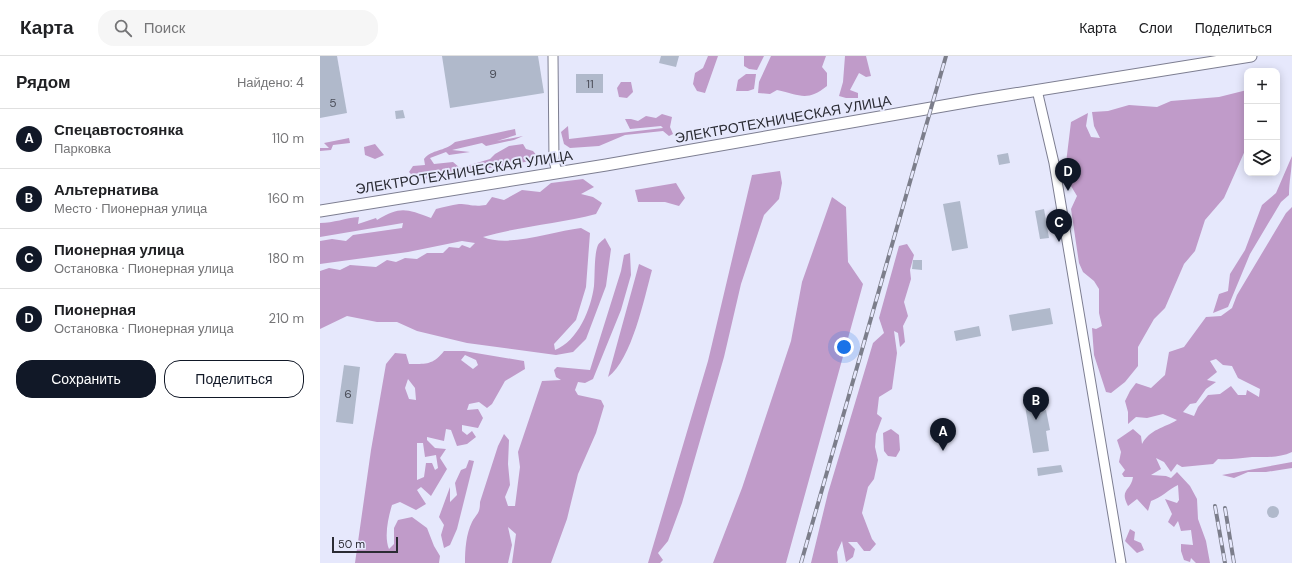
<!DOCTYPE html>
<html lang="ru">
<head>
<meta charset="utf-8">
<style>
  :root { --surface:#fff; --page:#f6f6f6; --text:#202124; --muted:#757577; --line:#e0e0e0; --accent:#111827 }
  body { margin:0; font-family:"DM Sans",sans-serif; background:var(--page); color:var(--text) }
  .controls { position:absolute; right:12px; top:12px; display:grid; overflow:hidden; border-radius:8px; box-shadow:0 2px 10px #0003 }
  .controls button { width:36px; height:36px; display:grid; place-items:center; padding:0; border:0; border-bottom:1px solid var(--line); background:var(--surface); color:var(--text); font:20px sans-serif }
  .scale { position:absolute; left:12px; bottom:10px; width:66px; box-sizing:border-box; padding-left:4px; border:2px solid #2b2c34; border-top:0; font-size:11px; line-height:14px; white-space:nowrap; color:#2b2c34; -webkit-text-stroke:3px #e6e8fc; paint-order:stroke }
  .you { position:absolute; left:524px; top:291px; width:14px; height:14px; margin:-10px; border:3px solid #fff; border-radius:50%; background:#1a73e8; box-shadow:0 0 0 6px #1a73e833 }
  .badge { display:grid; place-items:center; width:26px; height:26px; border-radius:50%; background:var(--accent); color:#fff; font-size:13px; font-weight:700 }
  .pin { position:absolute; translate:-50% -33px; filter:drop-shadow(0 1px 2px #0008) }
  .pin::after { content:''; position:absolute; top:21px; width:14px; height:12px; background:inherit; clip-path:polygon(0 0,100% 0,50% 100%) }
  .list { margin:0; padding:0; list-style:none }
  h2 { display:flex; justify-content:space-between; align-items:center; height:52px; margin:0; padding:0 16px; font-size:17px }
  h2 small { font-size:13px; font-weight:400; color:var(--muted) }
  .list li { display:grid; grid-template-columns:26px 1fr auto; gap:12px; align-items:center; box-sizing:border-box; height:60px; padding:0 16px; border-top:1px solid var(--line) }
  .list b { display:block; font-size:15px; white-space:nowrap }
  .list p { margin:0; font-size:13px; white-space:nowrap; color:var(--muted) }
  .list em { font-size:13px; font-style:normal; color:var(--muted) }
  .actions { display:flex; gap:8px; padding:12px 16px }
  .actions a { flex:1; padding:9px 0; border:1px solid var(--accent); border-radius:16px; text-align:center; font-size:14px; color:var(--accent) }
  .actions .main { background:var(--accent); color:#fff }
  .icon { flex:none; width:22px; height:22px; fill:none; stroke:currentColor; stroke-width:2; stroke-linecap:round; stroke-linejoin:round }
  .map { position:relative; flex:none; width:972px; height:507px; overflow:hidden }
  header { display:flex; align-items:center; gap:24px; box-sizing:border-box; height:56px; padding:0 20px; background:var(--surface); border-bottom:1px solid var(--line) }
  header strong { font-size:19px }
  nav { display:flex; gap:22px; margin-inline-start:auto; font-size:14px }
  .search { width:280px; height:36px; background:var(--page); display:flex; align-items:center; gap:10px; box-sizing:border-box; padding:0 14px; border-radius:16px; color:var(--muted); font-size:15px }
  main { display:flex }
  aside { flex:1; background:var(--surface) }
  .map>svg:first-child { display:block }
</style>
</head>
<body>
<header>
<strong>Карта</strong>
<div class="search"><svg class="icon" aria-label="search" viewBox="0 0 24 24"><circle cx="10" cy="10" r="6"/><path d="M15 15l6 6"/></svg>Поиск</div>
<nav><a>Карта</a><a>Слои</a><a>Поделиться</a></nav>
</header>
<main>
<aside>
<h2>Рядом<small>Найдено: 4</small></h2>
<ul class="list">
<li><span class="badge">A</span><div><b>Спецавтостоянка</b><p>Парковка</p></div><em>110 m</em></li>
<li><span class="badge">B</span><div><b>Альтернатива</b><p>Место · Пионерная улица</p></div><em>160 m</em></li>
<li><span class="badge">C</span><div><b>Пионерная улица</b><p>Остановка · Пионерная улица</p></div><em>180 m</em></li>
<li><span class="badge">D</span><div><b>Пионерная</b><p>Остановка · Пионерная улица</p></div><em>210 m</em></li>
</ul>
<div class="actions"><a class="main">Сохранить</a><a>Поделиться</a></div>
</aside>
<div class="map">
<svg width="972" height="507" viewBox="0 0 972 507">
  <rect width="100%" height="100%" fill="#e6e8fc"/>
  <g fill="#c09bc9" fill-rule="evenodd">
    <polygon points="388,0 398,0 385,37 377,35 373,28 375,17 383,12"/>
    <polygon points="424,0 444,0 437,14 429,13 424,10"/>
    <path d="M451,0h55l-4,11 5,6v13c-20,16 -27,9 -50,4l-7,4 -12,-1 1,-11z"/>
    <polygon points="525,0 546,0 551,20 546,21 539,17 530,34 538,37 538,42 526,42 519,40 523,26"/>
    <polygon points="426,18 436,18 434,33 428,35 416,35 418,24"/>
    <polygon points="301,26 311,26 313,36 307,42 299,41 297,32"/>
    <polygon points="927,34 927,90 904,142 885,164 875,195 864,208 845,252 834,263 818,291 818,310 805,326 791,337 786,336 774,299 772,272 776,273 782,270 779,257 779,233 774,225 763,216 759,207 751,153 757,140 751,130 753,117 746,107 751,66 768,57 766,70 771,81 780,82 774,70 772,56 788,55 809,49 837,51 851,45 899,41"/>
    <polygon points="342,58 352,61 350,71 353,78 349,80 343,75 305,79 279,90 250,92 244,88 241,76 248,70 249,83 343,72 341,70 310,73 305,63 311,63 318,65 326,60 336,62"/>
    <path d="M195,73l1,6 -19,6 26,-5 -9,4 -28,6 -4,-3 -30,7 18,2 -21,3 -3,-3 -16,6 4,6 19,-2 7,6 30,-9 5,-5 14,-8 14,-2 3,5 7,2 5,6 -13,5 -100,17 -10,-1 -6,-6 4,-6 12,-1 -1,-6c8,-10 20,-7 31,-17z"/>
    <polygon points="29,82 30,87 13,89 11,94 0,95 0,92 9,92 4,87"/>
    <polygon points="55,88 64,99 55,103 45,99 44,91"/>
    <path d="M972,100c0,14 -3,25 -3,39l-8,7 -31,52 -22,53 -15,6 6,-19 9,-3 2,-17 15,-24 17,-45 14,-12z"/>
    <polygon points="460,115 462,127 459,143 444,159 421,228 404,301 362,447 348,485 338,497 343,504 340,507 328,507 388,305 432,119"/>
    <path d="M263,123l11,8 -13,7 12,3 9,6 -6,11c-37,10 -76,12 -113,23 26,11 70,-6 98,-9l9,5 -4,54 -10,33 -22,24 1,6c23,-9 36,-41 39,-64 1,-11 0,-32 4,-41 1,-2 5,-5 7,-7l6,11 -5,37 -20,53 -13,13 -17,3 -89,-12 -50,-12 -20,-9h-20l-30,-6 -27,13v-58l9,-3 11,2 10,-5 26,2 11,-7 9,2 9,-4 12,1 10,-6h16l6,-6 10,1 3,-3 8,3 5,-5 -13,-2 -54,11 -88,12v-23l12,-2 14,2 7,-6 49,-7 1,-5 -83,14v-14c14,0 25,-5 39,-6l-1,7 18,-6 1,2c24,-14 29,-11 54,-2l5,-9c8,-2 15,-4 23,-5 10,0 14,3 27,1l6,-8 12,3 18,-10 18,2 11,-9z"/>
    <polygon points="356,127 365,142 359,150 345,146 318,146 315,134"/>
    <polygon points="512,141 526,151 528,206 543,228 466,507 393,507 422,432 471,285 482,226"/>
    <path d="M972,151v245c-13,6 -26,5 -40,5 -12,1 -22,3 -34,2l-5,5 -31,3 -5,-3 -6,8 -7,-10 -8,-4 5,11 -10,6 15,1 5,2 6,-6 13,14 7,13 1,20 8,22 4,22h-14l-5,-5 -1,4 -6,-2 -3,-9v-7l12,1 -2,-15 -10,1 -3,-10 -4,6 -6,-5 4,-8 -7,-15 12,4 2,-3 -1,-15c-9,4 -17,13 -27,16l-3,10 -11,-12 -9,7c-9,-17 3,-15 5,-29h-9l-2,-3 3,-4 -6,-8 2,-10 -4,-12 16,-11 8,7 1,8c8,-15 22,-16 35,-24l-14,-6 -16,4 -11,-1 -8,7v-12l-3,-11 5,-10 6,-8 15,5 14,-13 4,-23 15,-5 22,-30 15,-1 11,-8 5,-13 49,-82zM896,303l7,6 9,1 6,12 22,11 -1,8 -12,-7 -1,5h-8l-7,-9 -11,8 -12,1 -10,12 -4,9 -11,-4 7,-8 6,-1 10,-14 10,-7 -9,-2 10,-8 -7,-11z"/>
    <polygon points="587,188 594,199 590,214 591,223 584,246 588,260 583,270 585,286 580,291 578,277 574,275 577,297 572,333 559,341 557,358 562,362 556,378 555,391 558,404 554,423 548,431 542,457 552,483 556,488 550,495 544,495 537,486 528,486 535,493 533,501 526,506 522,485 517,496 518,507 491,507 508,437 553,287 564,277 559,262 579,190"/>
    <path d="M310,197l1,22 -10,35 -28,69 -8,4 -7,-1 -3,8 3,5 23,5 3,6 -8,27 -18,41 -11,45 -16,44h-39l4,-29 -8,-7 4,18 -4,18h-43c0,-13 1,-29 7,-41 5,-9 8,-8 8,-20l18,-56 6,-12 5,6 -1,24 2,21 -5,12 3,9h7l5,-39 -2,-15 24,-71 19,-1 -5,-3 -2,-7 3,-3 33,3 31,-99 3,-16z"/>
    <path d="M319,208l13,6c-8,29 -20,89 -44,107z"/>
    <path d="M124,295h20l60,10 1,8 -20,12 -13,23 -5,4 -8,-6 -10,2 -2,6 11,-1 5,9 -5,10 -16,-3v6l5,4 5,-4 4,6 -9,7 -10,2 -6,-16 -5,-1 -2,12 -17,-4v3l8,8 11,1 -6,9 7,11 -16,27 -10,-9 -4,3 9,14 -10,6 -16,-8 -8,3c-4,13 -8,32 -3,44l5,-5v-16l4,-8 14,-3 15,11 7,18 6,10 -1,7h-84l16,-113 15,-86 9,-11 11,1 3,10c17,0 24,1 35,-13zM145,299l11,5 2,5 -5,4 -12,-9zM88,323l7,9 1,12 -7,-1 -4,-11zM97,387h6l2,14 11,-2 2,13 -3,2 -3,-7h-6l-2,14 -7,3z"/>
    <polygon points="571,373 579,379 580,394 576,401 568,400 564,395 563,377"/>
    <polygon points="149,404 154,405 137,473 130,489 124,492 121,479 124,469 119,461 130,431 130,446 137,439 135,427 141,414 146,412"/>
    <polygon points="972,406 972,412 946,416 928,416 914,422 902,419"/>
    <polygon points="810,473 815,476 814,484 821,487 824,494 817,497 805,485"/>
  </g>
  <g fill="#b0b9cb">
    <polygon points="0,0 17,0 27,57 0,62"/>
    <polygon points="122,0 218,0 224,37 130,52"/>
    <polygon points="341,0 359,0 356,11 339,7"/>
    <rect x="256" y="18" width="27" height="19"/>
    <polygon points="83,54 85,62 76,63 75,55"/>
    <polygon points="688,97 690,107 679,109 677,99"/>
    <polygon points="640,145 648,192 632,195 623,148"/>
    <polygon points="724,153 729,182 720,183 715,155"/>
    <polygon points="593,204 602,204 602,214 592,213"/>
    <polygon points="730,252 733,268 692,275 689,259"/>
    <polygon points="659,270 661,280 636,285 634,275"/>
    <polygon points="24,309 40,311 33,368 16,366"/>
    <polygon points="719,335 722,355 726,354 730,374 726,375 729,395 713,397 703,338"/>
    <polygon points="741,409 743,416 718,420 717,412"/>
    <circle cx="953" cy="456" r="6"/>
  </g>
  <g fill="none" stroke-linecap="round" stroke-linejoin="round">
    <defs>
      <g id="minor">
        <polyline points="233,0 234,105 237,116"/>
        <polyline points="717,34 734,107 801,507"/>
      </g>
      <polyline id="major" points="0,155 286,109 657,44 931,0"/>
    </defs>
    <use href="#minor" stroke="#7d7e91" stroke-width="11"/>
    <use href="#major" stroke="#7d7e91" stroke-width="13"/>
    <use href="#minor" stroke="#fff" stroke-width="9"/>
    <use href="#major" stroke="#fff" stroke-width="11"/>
    <defs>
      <g id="rail">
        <polyline points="895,450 905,507"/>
        <polyline points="905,452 914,507"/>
        <polyline points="481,507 626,0"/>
      </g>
    </defs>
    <use href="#rail" stroke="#7c7e8b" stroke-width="4"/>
    <use href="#rail" stroke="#e6e8fc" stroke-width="2.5" stroke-dasharray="8" stroke-linecap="butt"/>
  </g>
  <g text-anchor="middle" stroke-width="4" stroke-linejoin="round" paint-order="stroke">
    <g font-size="12" fill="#4c4f5a">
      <text x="173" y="22">9</text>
      <text x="270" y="32">11</text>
      <text x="13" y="51">5</text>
      <text x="28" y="342">6</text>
    </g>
    <g font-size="14" fill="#2b2c34" stroke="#e6e8fc">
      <text transform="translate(463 63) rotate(-10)" y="5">ЭЛЕКТРОТЕХНИЧЕСКАЯ УЛИЦА</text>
      <text transform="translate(144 116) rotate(-9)" y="5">ЭЛЕКТРОТЕХНИЧЕСКАЯ УЛИЦА</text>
    </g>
  </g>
</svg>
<div class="controls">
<button>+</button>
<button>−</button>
<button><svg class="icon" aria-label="layers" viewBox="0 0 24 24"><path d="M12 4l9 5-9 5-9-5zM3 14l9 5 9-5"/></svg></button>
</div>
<div class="scale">50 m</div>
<div class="you"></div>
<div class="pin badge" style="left:623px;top:395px">A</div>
<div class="pin badge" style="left:716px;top:364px">B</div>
<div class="pin badge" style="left:739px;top:186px">C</div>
<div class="pin badge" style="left:748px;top:135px">D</div>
</div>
</main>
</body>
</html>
